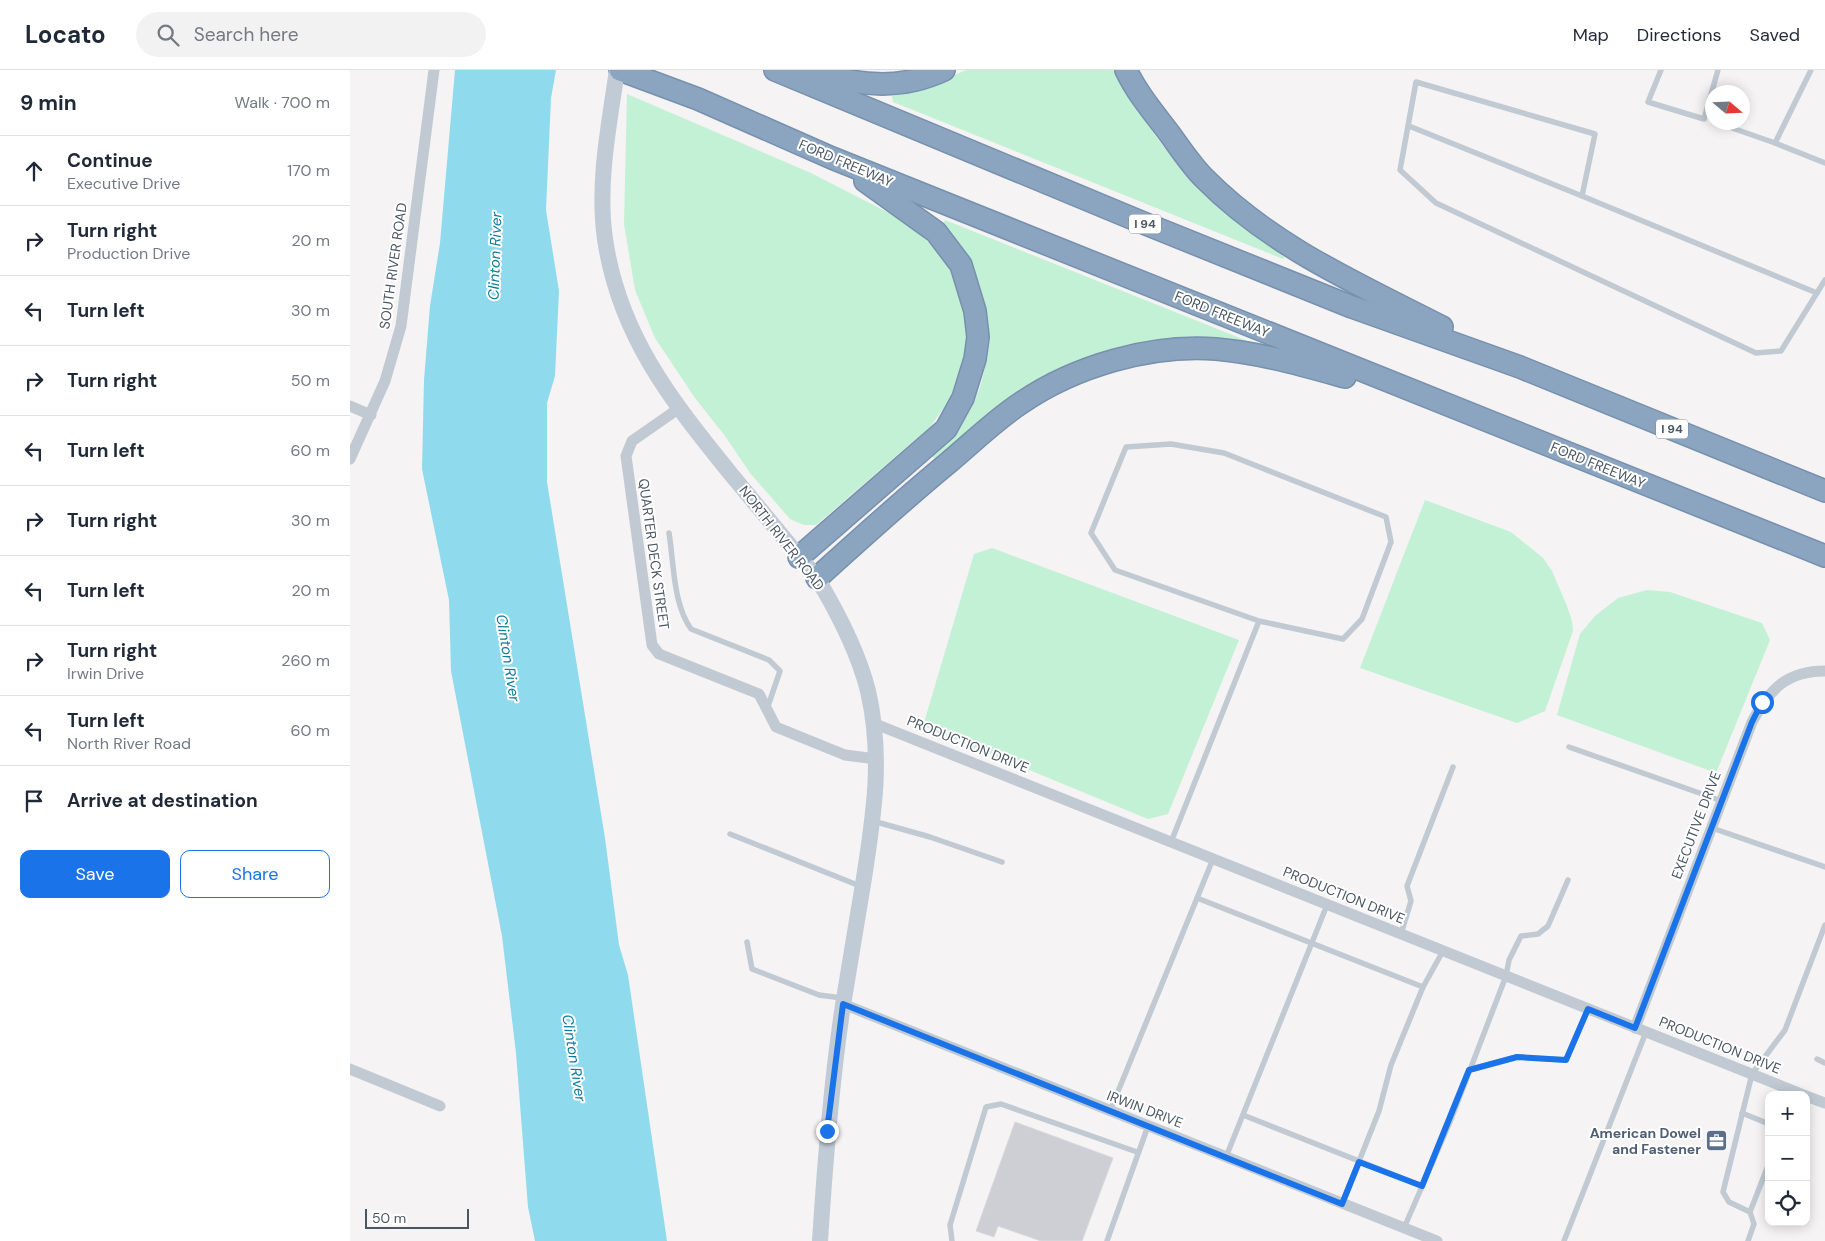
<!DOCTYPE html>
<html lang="en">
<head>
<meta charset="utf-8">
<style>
  :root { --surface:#fff; --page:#f2f2f3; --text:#1f2937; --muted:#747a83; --line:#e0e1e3; --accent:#1a73e8 }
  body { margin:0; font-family:"DM Sans",sans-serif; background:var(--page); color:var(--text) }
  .controls { position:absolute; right:15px; bottom:15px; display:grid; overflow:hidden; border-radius:10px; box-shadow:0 2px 12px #0003 }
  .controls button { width:45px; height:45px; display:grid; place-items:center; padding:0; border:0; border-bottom:1px solid var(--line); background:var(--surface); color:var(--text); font:25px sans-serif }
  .compass { position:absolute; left:1355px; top:15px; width:45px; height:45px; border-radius:50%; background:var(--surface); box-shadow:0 2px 12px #0003; rotate:109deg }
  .scale { position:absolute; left:15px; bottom:12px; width:104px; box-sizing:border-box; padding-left:5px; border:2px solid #4a5661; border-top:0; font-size:14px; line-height:18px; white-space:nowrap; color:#4a5661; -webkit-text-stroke:4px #fff; paint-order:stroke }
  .stop { position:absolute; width:15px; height:15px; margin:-11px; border:4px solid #1a73e8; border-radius:50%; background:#fff }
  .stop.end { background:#1a73e8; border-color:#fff; box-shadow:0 1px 5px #0008 }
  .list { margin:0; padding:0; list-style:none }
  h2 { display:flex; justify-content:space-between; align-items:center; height:65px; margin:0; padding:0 20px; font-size:21px }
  h2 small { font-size:16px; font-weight:400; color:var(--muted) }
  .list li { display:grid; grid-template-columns:32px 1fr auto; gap:15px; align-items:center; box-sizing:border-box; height:70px; padding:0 20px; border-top:1px solid var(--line) }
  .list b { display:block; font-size:19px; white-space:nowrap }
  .list p { margin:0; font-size:16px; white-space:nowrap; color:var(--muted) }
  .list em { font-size:16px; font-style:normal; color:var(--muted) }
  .actions { display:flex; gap:10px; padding:15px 20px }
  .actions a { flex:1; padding:11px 0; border:1px solid var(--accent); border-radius:10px; text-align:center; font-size:18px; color:var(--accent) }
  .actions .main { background:var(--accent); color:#fff }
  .icon { flex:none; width:28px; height:28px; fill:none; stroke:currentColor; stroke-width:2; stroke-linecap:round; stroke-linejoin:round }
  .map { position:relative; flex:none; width:1475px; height:1171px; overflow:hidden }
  header { display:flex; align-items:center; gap:30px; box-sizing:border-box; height:70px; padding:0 25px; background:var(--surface); border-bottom:1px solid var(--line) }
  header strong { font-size:24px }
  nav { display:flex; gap:28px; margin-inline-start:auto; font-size:18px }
  .search { width:350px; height:45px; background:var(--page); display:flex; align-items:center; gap:12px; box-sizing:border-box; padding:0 18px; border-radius:28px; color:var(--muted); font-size:19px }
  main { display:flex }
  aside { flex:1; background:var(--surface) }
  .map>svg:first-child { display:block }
</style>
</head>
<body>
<header>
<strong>Locato</strong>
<div class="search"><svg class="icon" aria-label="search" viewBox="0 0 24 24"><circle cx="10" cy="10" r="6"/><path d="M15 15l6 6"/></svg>Search here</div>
<nav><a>Map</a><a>Directions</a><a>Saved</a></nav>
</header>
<main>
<aside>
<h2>9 min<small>Walk · 700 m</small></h2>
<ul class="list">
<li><svg class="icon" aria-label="ahead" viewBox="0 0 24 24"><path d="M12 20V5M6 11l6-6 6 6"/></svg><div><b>Continue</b><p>Executive Drive</p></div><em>170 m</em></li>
<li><svg class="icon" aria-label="right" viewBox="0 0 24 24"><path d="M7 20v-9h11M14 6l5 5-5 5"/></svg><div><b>Turn right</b><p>Production Drive</p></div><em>20 m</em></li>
<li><svg class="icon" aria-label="left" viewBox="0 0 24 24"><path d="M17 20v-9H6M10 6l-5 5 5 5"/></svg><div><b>Turn left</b></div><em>30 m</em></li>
<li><svg class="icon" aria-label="right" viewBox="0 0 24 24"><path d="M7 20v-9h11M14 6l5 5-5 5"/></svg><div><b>Turn right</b></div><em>50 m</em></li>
<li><svg class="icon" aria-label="left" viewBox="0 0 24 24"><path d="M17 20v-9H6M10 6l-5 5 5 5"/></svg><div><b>Turn left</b></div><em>60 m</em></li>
<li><svg class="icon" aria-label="right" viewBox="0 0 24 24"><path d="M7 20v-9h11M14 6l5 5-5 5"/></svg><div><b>Turn right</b></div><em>30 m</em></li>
<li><svg class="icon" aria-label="left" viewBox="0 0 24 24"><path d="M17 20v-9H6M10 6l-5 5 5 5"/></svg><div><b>Turn left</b></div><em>20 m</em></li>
<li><svg class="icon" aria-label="right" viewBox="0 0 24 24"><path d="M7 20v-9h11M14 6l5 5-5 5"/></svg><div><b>Turn right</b><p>Irwin Drive</p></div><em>260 m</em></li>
<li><svg class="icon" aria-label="left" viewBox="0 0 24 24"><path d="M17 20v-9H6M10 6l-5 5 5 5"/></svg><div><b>Turn left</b><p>North River Road</p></div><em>60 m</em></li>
<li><svg class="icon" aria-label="arrive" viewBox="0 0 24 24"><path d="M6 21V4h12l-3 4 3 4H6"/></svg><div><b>Arrive at destination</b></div></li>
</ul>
<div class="actions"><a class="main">Save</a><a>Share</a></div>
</aside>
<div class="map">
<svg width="1475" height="1171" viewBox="0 0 1475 1171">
  <rect width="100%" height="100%" fill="#f5f3f3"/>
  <g fill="#c3f1d5">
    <path d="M616,0h149c39,77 97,140 170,187l-2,2 -390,-157 -1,-6 36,-9z"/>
    <polygon points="277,24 461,103 541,144 560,155 588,181 604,207 618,257 617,282 608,312 598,332 580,357 466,455 454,455 440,449 400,403 375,366 345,328 305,268 285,220 274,154"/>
    <path d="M595,150l310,124 -119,4 -199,114 -5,-6c10,-9 19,-18 27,-28 45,-61 34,-149 -17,-202z"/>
    <polygon points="1075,430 1161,462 1193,488 1202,501 1217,536 1222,551 1223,561 1195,641 1167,653 1010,598"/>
    <polygon points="642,478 889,570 818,744 798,749 573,656 624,484"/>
    <polygon points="1297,520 1320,522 1412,553 1420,570 1366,703 1207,645 1230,564 1245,546 1268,528"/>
  </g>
  <polygon fill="#90daee" points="105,0 206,0 201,28 196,140 209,221 205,306 197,333 197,412 255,768 269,875 278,905 317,1171 185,1171 178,1137 166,983 152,866 101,601 99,530 72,399 74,310 80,236 90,173"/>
  <polygon fill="#cdcfd5" stroke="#d7d9de" points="665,1052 763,1088 732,1171 691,1171 648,1156 644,1167 626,1161"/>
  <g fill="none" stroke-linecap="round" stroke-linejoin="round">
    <defs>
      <g id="highway">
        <polyline points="270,0 348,29 482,88 1475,486"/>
        <polyline points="425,0 791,152 1002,237 1170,297 1475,421"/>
        <path d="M776,0c11,23 27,42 43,63 11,15 22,32 35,45 67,68 154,106 238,149"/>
        <path d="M456,2c50,11 89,21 138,-2"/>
        <polyline points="449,487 596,359 613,328 625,289 628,267 625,241 611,195 586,162 515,111"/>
        <path d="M467,508c43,-39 86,-78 131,-115 24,-20 47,-43 73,-60 54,-37 130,-59 195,-54 45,4 86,16 129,28"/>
      </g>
    </defs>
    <use href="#highway" stroke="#7690ad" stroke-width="24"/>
    <g stroke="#c1cad2" stroke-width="5.5">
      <polyline points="1311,0 1298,32 1354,49 1368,0"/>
      <polyline points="1461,0 1425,73 1475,93"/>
      <polyline points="1365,52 1425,73"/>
      <polyline points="1059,56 1232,126 1245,64 1066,12 1050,100 1086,133 1406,283 1431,281 1475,210"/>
      <polyline points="1232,126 1467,223"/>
      <path d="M319,463c5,31 4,71 22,96l78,31 11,11 -13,38"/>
      <polyline points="1219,677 1372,731"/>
      <polyline points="523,751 580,767 652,792"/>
      <polyline points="1362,758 1475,797"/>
      <polyline points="380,764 510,816"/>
      <polyline points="821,772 909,551 993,569 1012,549 1041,472 1036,447 874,383 821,374 776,377 741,463 765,500 909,551"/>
      <polyline points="847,828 1073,917"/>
      <polyline points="1051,864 1061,831 1057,816 1103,697"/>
      <polyline points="397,872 402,899 469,925 492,928"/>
      <polyline points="1467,989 1475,993"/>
      <polyline points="1119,1000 1167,987 1216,990 1238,939"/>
      <polyline points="760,1041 863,789"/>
      <polyline points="1392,1043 1419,1054"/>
      <polyline points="893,1045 1072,1116"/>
      <polyline points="876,1087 977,835"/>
      <polyline points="992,1134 1029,1041 1041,995 1073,917 1093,881"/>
      <polyline points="1400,1142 1419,1093"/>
      <polyline points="1054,1158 1100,1052 1156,906 1159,890 1171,866 1188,864 1198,856 1218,810"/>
      <polyline points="602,1171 600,1155 636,1037 651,1034 787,1082"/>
      <polyline points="757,1171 798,1056"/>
      <polyline points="1214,1171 1296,962"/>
      <polyline points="1398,1171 1404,1154 1400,1142 1379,1132 1373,1122 1402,1004 1435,960 1475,855"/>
    </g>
    <g stroke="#c1cad2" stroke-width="11">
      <polyline points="0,336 21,345"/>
      <polyline points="328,339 282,371 276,386 302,575 309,584 409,624 426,657 495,685 526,689"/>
      <polyline points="0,389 35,311 51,256 84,0"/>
      <polyline points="523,653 1454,1025"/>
      <polyline points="493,934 1087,1171"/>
      <path d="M1285,958l117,-306c17,-32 34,-51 73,-51"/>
      <polyline points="0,999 90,1036"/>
      <polyline points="1456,1026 1475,1033"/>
    </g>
    <path stroke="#c1cbd6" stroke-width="16" d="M267,0c-8,56 -20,113 -12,169 14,96 66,161 125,234 29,35 58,70 87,105 21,35 41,73 51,113 15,65 6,123 -4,187 -7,42 -14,84 -21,127 -12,78 -18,157 -23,236"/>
    <use href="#highway" stroke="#8ba5c1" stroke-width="21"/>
  </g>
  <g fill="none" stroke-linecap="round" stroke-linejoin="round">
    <polyline stroke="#1a73e8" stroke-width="6" points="477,1061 493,934 992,1134 1009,1092 1072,1116 1119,1000 1167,987 1216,990 1238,939 1285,958 1402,652 1412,632"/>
  </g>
  <defs>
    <symbol id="office-square" viewBox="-11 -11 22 22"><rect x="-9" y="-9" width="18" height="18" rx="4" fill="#5c6f8a" stroke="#fff"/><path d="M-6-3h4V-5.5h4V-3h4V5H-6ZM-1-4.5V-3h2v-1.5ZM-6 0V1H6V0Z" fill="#fff"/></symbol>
  </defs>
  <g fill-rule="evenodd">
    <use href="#office-square" x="1354" y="1058" width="25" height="25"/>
  </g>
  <g text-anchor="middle" stroke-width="4" stroke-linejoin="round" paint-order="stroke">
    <g fill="#fff" stroke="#808990" stroke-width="1">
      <rect x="779" y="144.5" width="32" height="19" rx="4"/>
      <rect x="1306" y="349.5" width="32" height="19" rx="4"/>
    </g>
    <g font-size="12" font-weight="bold" fill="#4a5661">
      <text x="795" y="158">I 94</text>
      <text x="1322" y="363">I 94</text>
    </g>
    <g font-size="14" fill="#4a5661" stroke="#fff">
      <text transform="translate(496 93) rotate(23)" y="5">FORD FREEWAY</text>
      <text transform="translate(43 196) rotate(-82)" y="5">SOUTH RIVER ROAD</text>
      <text transform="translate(872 244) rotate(22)" y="5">FORD FREEWAY</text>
      <text transform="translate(1248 395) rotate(22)" y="5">FORD FREEWAY</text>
      <text transform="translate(432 468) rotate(52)" y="5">NORTH RIVER ROAD</text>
      <text transform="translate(304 484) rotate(82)" y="5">QUARTER DECK STREET</text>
      <text transform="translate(618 674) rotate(22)" y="5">PRODUCTION DRIVE</text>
      <text transform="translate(1346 755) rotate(-69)" y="5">EXECUTIVE DRIVE</text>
      <text transform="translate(994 825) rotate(22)" y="5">PRODUCTION DRIVE</text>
      <text transform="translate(1370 975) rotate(22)" y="5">PRODUCTION DRIVE</text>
      <text transform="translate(795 1039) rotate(21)" y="5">IRWIN DRIVE</text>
    </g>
    <g font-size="14" font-weight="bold" fill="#4e5e75" stroke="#fff" text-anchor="end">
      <text x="1351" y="1068">American Dowel<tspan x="1351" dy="16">and Fastener</tspan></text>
    </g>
    <g font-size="15" font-style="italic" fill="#0c7c9b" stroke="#fff">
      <text transform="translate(145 186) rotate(-88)" y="5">Clinton River</text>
      <text transform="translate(158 588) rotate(81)" y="5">Clinton River</text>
      <text transform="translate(224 988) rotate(81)" y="5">Clinton River</text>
    </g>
  </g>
</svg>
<div class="controls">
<button>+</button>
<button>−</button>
<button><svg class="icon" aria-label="locate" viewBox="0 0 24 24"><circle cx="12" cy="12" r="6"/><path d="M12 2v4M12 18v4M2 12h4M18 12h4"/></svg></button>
</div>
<svg class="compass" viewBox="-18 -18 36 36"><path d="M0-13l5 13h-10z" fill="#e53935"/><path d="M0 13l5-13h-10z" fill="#747a83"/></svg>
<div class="scale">50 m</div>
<div class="stop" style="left:1412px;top:632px"></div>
<div class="stop end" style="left:477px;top:1061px"></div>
</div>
</main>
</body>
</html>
